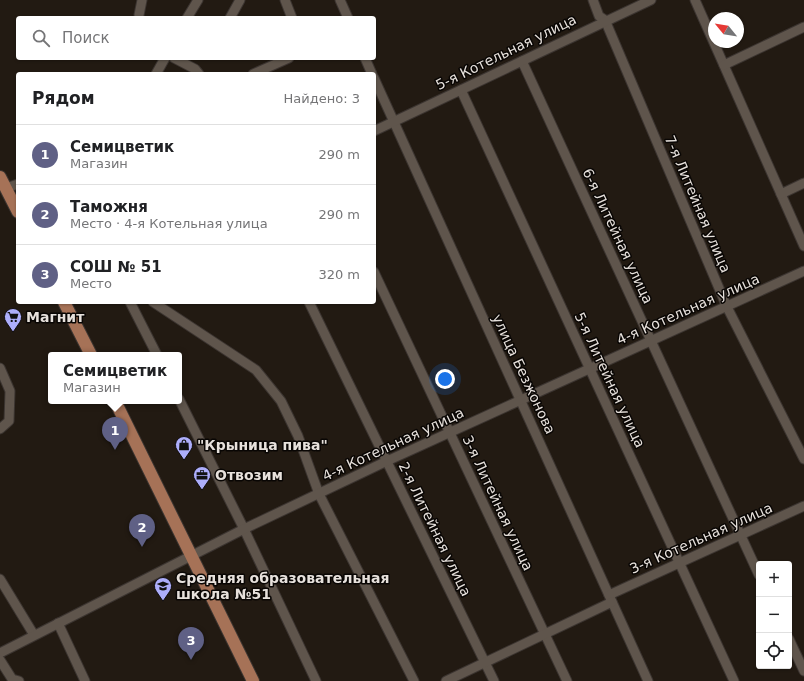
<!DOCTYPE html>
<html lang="ru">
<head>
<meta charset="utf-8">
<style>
  :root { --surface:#fff; --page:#f6f6f6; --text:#202124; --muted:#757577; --line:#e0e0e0; --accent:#5f6085 }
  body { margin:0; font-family:"DejaVu Sans",sans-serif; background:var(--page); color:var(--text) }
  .controls { position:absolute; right:12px; bottom:12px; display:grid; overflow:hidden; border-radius:4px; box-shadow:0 1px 3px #0004 }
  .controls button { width:36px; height:36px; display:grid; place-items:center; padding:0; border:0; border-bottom:1px solid var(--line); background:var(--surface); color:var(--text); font:20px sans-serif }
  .compass { position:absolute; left:708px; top:12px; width:36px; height:36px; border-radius:50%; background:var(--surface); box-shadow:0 1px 3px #0004; rotate:300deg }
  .you { position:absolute; left:445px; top:379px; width:14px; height:14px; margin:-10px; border:3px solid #fff; border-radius:50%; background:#1a73e8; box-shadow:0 0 0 6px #1a73e833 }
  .badge { display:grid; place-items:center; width:26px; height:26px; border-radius:50%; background:var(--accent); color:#fff; font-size:13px; font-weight:700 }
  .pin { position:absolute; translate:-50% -33px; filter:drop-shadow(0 1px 2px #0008) }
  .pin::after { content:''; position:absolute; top:21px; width:14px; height:12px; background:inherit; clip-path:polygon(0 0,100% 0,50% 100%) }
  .popup { position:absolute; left:48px; top:352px; width:134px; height:52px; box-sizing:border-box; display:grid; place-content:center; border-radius:4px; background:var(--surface); filter:drop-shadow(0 1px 3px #0005); font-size:13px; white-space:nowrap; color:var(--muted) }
  .popup b { font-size:15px; color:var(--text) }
  .popup::after { content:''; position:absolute; left:50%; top:100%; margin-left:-8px; border:8px solid transparent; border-top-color:var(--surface) }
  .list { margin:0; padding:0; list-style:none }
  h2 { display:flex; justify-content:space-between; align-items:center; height:52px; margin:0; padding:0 16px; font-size:17px }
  h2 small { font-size:13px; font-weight:400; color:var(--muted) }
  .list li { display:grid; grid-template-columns:26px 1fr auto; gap:12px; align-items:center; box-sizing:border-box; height:60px; padding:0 16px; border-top:1px solid var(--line) }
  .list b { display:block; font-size:15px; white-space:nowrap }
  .list p { margin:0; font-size:13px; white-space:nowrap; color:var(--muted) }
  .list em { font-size:13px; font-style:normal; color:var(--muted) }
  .icon { flex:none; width:22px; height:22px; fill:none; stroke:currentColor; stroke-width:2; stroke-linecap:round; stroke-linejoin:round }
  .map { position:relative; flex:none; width:804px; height:681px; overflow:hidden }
  .search { position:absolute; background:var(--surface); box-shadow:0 1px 3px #0004; left:16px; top:16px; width:360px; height:44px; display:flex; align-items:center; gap:10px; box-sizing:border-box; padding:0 14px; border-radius:4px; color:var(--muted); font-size:15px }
  .panel { position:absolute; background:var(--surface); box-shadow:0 1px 3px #0004; left:16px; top:72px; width:360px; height:232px; border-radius:4px }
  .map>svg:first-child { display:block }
</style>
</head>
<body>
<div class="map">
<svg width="804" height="681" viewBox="0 0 804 681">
  <rect width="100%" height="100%" fill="#221a12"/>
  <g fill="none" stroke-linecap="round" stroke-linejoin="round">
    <defs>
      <g id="minor">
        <polyline points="285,0 292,18"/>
        <polyline points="340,0 348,18"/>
        <polyline points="593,0 599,16 605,20 727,307 804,459"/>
        <polyline points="695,0 804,246"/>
        <polyline points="139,15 142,0"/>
        <polyline points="187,18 198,0"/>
        <polyline points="230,18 240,0"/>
        <polyline points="174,58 195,69 199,74"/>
        <polyline points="365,58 372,74"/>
        <polyline points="522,61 759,575"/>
        <polyline points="724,65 804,27"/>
        <polyline points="156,74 165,58"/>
        <polyline points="253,74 289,58"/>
        <polyline points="374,78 648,681"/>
        <polyline points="461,90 734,681"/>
        <polyline points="374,131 651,0"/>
        <polyline points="6,188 18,184"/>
        <polyline points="781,194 804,183"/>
        <polyline points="374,272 567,681"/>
        <polyline points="130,302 157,355"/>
        <polyline points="153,302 256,370 281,401 298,436 319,494 414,681"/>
        <polyline points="309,302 494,681"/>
        <polyline points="0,368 10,391 9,421 0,429"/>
        <polyline points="179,399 244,529 316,681"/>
        <polyline points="0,579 34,635"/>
        <polyline points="609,595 804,506"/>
        <polyline points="58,623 85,681"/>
        <polyline points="789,639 804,671"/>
        <polyline points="0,653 244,529 387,461 804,271"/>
        <polyline points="0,660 12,679 19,681"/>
        <polyline points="446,681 612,602"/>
      </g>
      <g id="major">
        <polyline points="0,177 18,212"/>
        <polyline points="64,302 91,355"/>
        <polyline points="115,401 253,681"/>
      </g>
    </defs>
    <use href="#minor" stroke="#3c3531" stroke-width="11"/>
    <use href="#major" stroke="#3c3531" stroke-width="14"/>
    <use href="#minor" stroke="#5f554c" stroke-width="9"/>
    <use href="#major" stroke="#a67257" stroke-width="12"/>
  </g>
  <defs>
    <symbol id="supermarket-pin" viewBox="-11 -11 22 30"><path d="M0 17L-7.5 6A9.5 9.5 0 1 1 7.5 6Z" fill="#adaefb" stroke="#090604"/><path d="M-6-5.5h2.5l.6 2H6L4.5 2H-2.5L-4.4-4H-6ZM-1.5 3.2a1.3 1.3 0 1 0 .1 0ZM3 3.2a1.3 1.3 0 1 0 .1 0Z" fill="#111"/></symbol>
    <symbol id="shop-pin" viewBox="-11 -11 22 30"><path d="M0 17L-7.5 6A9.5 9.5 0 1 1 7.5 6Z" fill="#adaefb" stroke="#090604"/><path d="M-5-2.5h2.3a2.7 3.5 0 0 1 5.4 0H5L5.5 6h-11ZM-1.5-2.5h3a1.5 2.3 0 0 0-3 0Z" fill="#111"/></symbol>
    <symbol id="office-pin" viewBox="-11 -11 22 30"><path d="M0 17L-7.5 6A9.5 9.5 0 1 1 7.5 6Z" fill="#adaefb" stroke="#090604"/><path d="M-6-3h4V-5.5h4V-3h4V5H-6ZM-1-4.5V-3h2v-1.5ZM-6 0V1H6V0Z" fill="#111"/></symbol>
    <symbol id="school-pin" viewBox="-11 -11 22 30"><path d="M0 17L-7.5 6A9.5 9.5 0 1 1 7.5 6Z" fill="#adaefb" stroke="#090604"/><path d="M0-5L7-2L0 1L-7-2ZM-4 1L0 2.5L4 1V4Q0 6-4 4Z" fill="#111"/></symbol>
  </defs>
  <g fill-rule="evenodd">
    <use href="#supermarket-pin" x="3" y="307" width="20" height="27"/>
    <use href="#shop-pin" x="174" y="435" width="20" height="27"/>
    <use href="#office-pin" x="192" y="465" width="20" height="27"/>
    <use href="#school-pin" x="153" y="576" width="20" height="27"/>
  </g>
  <g text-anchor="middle" stroke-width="3" stroke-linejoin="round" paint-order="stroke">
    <g font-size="14" fill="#e7e1dc" stroke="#090604">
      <text transform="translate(506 52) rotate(-26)" y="5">5-я Котельная улица</text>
      <text transform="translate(698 204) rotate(67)" y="5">7-я Литейная улица</text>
      <text transform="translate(618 236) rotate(65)" y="5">6-я Литейная улица</text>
      <text transform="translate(688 309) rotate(-24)" y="5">4-я Котельная улица</text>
      <text transform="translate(524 374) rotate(65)" y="5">улица Безжонова</text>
      <text transform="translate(610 380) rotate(65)" y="5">5-я Литейная улица</text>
      <text transform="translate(393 444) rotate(-25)" y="5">4-я Котельная улица</text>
      <text transform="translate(498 503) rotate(65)" y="5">3-я Литейная улица</text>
      <text transform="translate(435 529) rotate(64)" y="5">2-я Литейная улица</text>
      <text transform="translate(701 538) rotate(-24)" y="5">3-я Котельная улица</text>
    </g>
    <g font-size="14" font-weight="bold" fill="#e7e1dc" stroke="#090604" text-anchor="start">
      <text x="26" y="322">Магнит</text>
      <text x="197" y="450">"Крыница пива"</text>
      <text x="215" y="480">Отвозим</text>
      <text x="176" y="583">Средняя образовательная<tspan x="176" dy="16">школа №51</tspan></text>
    </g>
  </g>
</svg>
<div class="controls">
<button>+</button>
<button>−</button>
<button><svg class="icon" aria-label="locate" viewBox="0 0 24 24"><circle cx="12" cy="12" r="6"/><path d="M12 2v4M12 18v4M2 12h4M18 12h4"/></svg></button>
</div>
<svg class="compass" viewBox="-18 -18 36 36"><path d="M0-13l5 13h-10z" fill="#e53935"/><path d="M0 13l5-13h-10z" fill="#757577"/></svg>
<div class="you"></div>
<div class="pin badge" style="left:115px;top:450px">1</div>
<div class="popup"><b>Семицветик</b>Магазин</div>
<div class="pin badge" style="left:142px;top:547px">2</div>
<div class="pin badge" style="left:191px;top:660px">3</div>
<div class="search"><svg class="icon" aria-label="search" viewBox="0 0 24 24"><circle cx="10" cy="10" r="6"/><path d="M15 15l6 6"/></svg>Поиск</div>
<section class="panel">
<h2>Рядом<small>Найдено: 3</small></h2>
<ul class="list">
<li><span class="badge">1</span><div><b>Семицветик</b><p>Магазин</p></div><em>290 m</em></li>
<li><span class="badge">2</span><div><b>Таможня</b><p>Место · 4-я Котельная улица</p></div><em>290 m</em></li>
<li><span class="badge">3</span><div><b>СОШ № 51</b><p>Место</p></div><em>320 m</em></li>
</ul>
</section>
</div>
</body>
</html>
